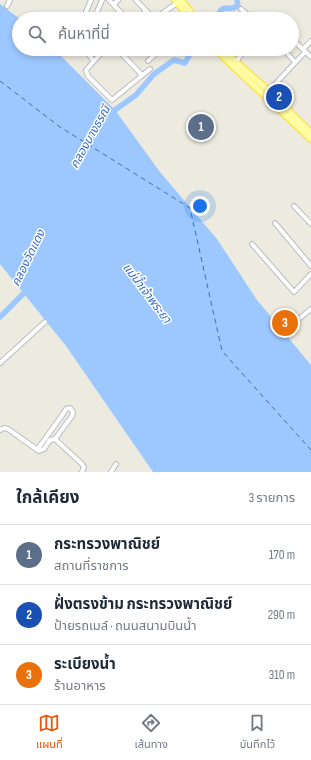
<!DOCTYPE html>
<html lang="th">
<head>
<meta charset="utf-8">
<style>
  :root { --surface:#fff; --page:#f6f6f7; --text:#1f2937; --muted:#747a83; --line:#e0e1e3; --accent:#ea580c }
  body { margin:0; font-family:"Sofia Sans Condensed","Noto Sans Thai",sans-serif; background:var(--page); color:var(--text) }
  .you { position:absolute; left:200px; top:206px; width:14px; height:14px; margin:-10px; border:3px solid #fff; border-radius:50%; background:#1a73e8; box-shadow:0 0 0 6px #1a73e833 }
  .badge { display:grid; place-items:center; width:26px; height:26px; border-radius:50%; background:var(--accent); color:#fff; font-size:13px; font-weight:700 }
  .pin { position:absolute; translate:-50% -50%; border:2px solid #fff; box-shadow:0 1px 4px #0006 }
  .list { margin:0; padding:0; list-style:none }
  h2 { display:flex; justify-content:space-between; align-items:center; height:52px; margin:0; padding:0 16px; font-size:17px }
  h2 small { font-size:13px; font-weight:400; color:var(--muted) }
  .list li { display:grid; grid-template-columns:26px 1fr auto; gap:12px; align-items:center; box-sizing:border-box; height:60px; padding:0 16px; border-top:1px solid var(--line) }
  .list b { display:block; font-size:15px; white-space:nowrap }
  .list p { margin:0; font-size:13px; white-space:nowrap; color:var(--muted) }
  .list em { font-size:13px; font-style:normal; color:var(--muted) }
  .icon { flex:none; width:22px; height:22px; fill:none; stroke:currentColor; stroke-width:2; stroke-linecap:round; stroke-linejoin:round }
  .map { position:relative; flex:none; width:311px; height:472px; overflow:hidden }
  .search { position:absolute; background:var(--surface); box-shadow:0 2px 6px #0003; left:12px; right:12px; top:12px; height:44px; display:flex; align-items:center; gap:10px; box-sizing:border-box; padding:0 14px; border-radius:22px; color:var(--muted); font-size:15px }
  .sheet { height:232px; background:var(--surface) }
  nav { display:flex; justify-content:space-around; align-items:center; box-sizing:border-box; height:56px; border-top:1px solid var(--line); background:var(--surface); font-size:11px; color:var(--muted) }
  nav a { display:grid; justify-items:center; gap:2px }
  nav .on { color:var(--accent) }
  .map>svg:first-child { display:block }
</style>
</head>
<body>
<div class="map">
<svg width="311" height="472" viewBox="0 0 311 472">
  <rect width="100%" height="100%" fill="#edebdf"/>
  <polygon fill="#9cc8ff" points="0,4 20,19 19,49 54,49 115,110 160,172 217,239 257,300 311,365 311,472 153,472 66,346 0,264"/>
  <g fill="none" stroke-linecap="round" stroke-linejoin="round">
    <g stroke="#9cc8ff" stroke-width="5.5">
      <path d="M216,19c9,-19 8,-6 22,-13l-1,-6"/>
      <polyline points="112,116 115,110 136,95 154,74 174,60 185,63 193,49"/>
      <polyline points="0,317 23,294 27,287"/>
    </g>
    <polyline stroke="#356ccc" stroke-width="1" stroke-dasharray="5 4" stroke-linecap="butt" points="0,81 60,127 190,208 222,351 311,450"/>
    <defs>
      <g id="minor">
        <polyline points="109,0 127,19"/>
        <polyline points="136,0 154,19"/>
        <polyline points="114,4 118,0"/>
        <polyline points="7,6 10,0"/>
        <polyline points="241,9 253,19"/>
        <polyline points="86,12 91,0"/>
        <polyline points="160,15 177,3"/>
        <polyline points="94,19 102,0"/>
        <polyline points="137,19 146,11"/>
        <polyline points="292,39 311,57"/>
        <polyline points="86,49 93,61"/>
        <polyline points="105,49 86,70 88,76 112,100 150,69"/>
        <polyline points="117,49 142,75"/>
        <polyline points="283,49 295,62"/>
        <polyline points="303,49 311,41"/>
        <polyline points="148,61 161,49"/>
        <polyline points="236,62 245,49"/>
        <polyline points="265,95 305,52"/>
        <polyline points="294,206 311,224"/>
        <polyline points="275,223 311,266"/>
        <polyline points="252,244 294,292 311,274"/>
        <polyline points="290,326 311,309"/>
        <polyline points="0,363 45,322"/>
        <polyline points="0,430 4,428 8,429 39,451 44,449 50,440 55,439 82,464 84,467 82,472"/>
        <polyline points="37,450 63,414 66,409 70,408 73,412 72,416 55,439"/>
        <polyline points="111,472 116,464"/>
      </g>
      <g id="major">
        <polyline points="175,0 191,19"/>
        <polyline points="181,0 196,19"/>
        <polyline points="215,49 311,139"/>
        <polyline points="221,49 269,91 311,133"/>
      </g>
    </defs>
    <use href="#minor" stroke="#babcc2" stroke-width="6"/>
    <use href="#major" stroke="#fde147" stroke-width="8"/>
    <use href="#minor" stroke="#fff" stroke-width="4"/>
    <use href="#major" stroke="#fffca1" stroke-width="5.5"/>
  </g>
  <g text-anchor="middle" stroke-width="3" stroke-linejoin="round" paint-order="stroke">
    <g font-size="12" font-style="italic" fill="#356ccc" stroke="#fff">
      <text transform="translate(90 137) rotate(-61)" y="4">คลองบางธรณี</text>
      <text transform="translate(28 258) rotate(-64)" y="4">คลองวัดแดง</text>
      <text transform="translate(147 293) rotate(53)" y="4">แม่น้ำเจ้าพระยา</text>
    </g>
  </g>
</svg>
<div class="you"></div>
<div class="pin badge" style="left:201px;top:127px;background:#5c6f8a">1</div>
<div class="pin badge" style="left:279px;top:97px;background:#1a4fb4">2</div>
<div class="pin badge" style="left:285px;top:323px;background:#e8710a">3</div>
<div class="search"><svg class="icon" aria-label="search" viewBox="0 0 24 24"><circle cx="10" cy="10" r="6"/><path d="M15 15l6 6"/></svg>ค้นหาที่นี่</div>
</div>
<section class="sheet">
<h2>ใกล้เคียง<small>3 รายการ</small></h2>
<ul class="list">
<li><span class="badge" style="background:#5c6f8a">1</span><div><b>กระทรวงพาณิชย์</b><p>สถานที่ราชการ</p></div><em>170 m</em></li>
<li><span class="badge" style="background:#1a4fb4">2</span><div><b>ฝั่งตรงข้าม กระทรวงพาณิชย์</b><p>ป้ายรถเมล์ · ถนนสนามบินน้ำ</p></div><em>290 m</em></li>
<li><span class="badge" style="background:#e8710a">3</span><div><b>ระเบียงน้ำ</b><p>ร้านอาหาร</p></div><em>310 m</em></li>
</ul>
</section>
<nav>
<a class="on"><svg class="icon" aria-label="map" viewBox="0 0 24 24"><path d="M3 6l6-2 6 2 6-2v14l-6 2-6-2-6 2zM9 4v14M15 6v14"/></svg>แผนที่</a>
<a><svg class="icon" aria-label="directions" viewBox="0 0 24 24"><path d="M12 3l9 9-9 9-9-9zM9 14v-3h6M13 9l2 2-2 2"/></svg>เส้นทาง</a>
<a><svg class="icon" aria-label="saved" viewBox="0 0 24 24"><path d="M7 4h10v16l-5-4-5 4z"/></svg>บันทึกไว้</a>
</nav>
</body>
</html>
